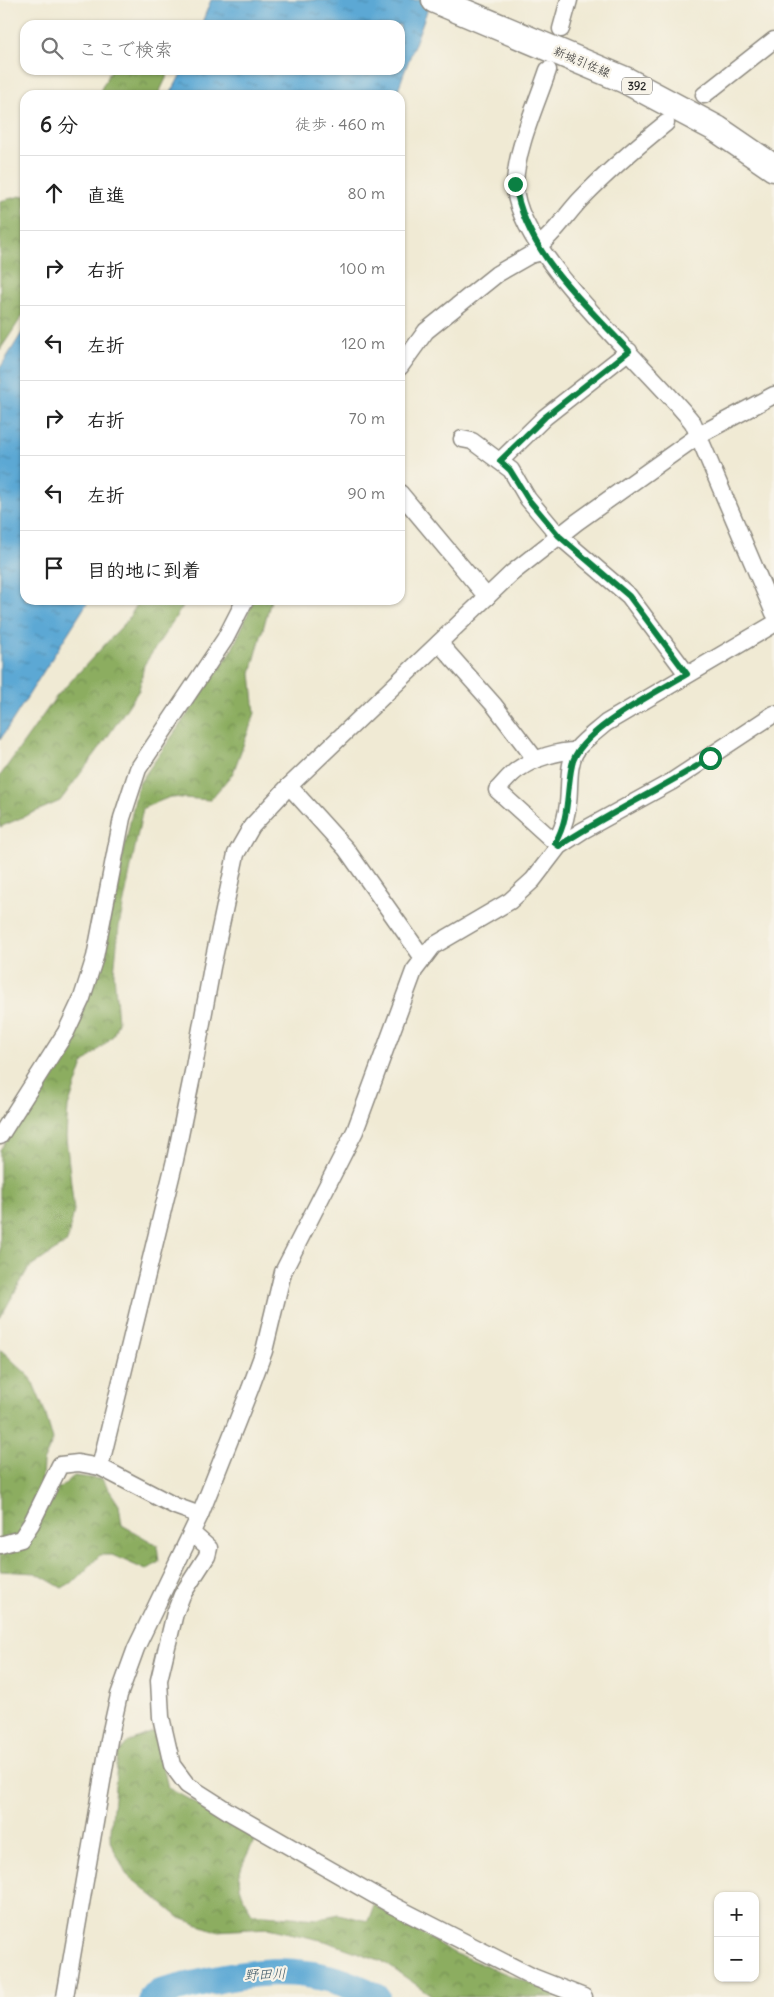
<!DOCTYPE html>
<html lang="ja">
<head>
<meta charset="utf-8">
<style>
  :root { --surface:#fff; --page:#f6f6f6; --text:#222; --muted:#767676; --line:#e0e0e0 }
  body { margin:0; font-family:Delius,"Klee One",sans-serif; background:var(--page); color:var(--text) }
  .controls { position:absolute; right:15px; bottom:15px; display:grid; overflow:hidden; border-radius:10px; box-shadow:0 1px 4px #0004 }
  .controls button { width:45px; height:45px; display:grid; place-items:center; padding:0; border:0; border-bottom:1px solid var(--line); background:var(--surface); color:var(--text); font:25px sans-serif }
  .stop { position:absolute; width:15px; height:15px; margin:-11px; border:4px solid #0b8043; border-radius:50%; background:#fff }
  .stop.end { background:#0b8043; border-color:#fff; box-shadow:0 1px 5px #0008 }
  .list { margin:0; padding:0; list-style:none }
  h2 { display:flex; justify-content:space-between; align-items:center; height:65px; margin:0; padding:0 20px; font-size:21px }
  h2 small { font-size:16px; font-weight:400; color:var(--muted) }
  .list li { display:grid; grid-template-columns:32px 1fr auto; gap:15px; align-items:center; box-sizing:border-box; height:75px; padding:0 20px; border-top:1px solid var(--line) }
  .list b { display:block; font-size:19px; white-space:nowrap }
  .list em { font-size:16px; font-style:normal; color:var(--muted) }
  .icon { flex:none; width:28px; height:28px; fill:none; stroke:currentColor; stroke-width:2; stroke-linecap:round; stroke-linejoin:round }
  .map { position:relative; flex:none; width:774px; height:1997px; overflow:hidden }
  .search { position:absolute; background:var(--surface); box-shadow:0 1px 4px #0004; left:20px; top:20px; width:385px; height:55px; display:flex; align-items:center; gap:12px; box-sizing:border-box; padding:0 18px; border-radius:15px; color:var(--muted); font-size:19px }
  .panel { position:absolute; background:var(--surface); box-shadow:0 1px 4px #0004; left:20px; top:90px; width:385px; height:515px; border-radius:15px }
  .map>svg:first-child { display:block }
</style>
</head>
<body>
<div class="map">
<svg width="774" height="1997" viewBox="0 0 774 1997">
  <defs>
    <pattern id="forest-crowns" width="20" height="18" patternUnits="userSpaceOnUse" patternTransform="scale(1.25)"><rect width="20" height="18" fill="#8cad61"/><path d="M2 6a3 3 0 1 1 6 0M12 15a3 3 0 1 1 6 0" fill="none" stroke="#738d50"/></pattern>
    <pattern id="water-ripples" width="26" height="14" patternUnits="userSpaceOnUse" patternTransform="scale(1.25)"><rect width="26" height="14" fill="#5ca8d4"/><path d="M2 4q2-2 4 0t4 0M15 11q2-2 4 0t4 0" fill="none" stroke="#4c89ac"/></pattern>
  </defs>
  <rect width="100%" height="100%" fill="#f7f3e8"/>
  <filter id="ink" filterUnits="userSpaceOnUse"><feTurbulence type="fractalNoise" baseFrequency=".02" numOctaves="2"/><feDisplacementMap in="SourceGraphic" scale="10" xChannelSelector="R" yChannelSelector="G"/><feConvolveMatrix kernelMatrix="1 2 1 2 8 2 1 2 1" color-interpolation-filters="sRGB"/></filter>
  <filter id="wash" filterUnits="userSpaceOnUse"><feTurbulence type="fractalNoise" baseFrequency=".0096" numOctaves="4" result="noise"/><feDisplacementMap in="SourceGraphic" scale="20" xChannelSelector="R" yChannelSelector="G"/><feGaussianBlur stdDeviation="1.12" result="paint"/><feColorMatrix in="noise" values="0 0 0 0 0 0 0 0 0 0 0 0 0 0 0 0 0 1.4 0 .05"/><feComposite in="paint" operator="in"/></filter>
  <g filter="url(#wash)">
    <rect width="100%" height="100%" fill="#f0ead4"/>
    <g fill="url(#forest-crowns)" stroke="#5c6c46">
      <polygon points="111,70 170,70 158,95 98,95"/>
      <polygon points="25,195 25,312 0,350 0,201"/>
      <polygon points="140,600 187,600 144,665 139,690 104,742 60,801 0,827 0,776 56,697 126,622"/>
      <polygon points="254,600 271,600 251,673 255,713 233,773 210,800 170,797 143,808 119,926 114,973 118,1022 113,1036 83,1064 68,1107 66,1137 74,1211 67,1242 28,1269 0,1318 0,1150 35,1095 70,1052 105,940 138,785 231,652"/>
      <polygon points="0,1349 31,1378 45,1412 53,1440 43,1462 42,1481 60,1488 74,1476 102,1479 119,1505 122,1525 157,1545 159,1562 146,1570 112,1555 100,1555 77,1579 62,1588 36,1573 0,1571"/>
      <path d="M155,1731l13,57 75,41 11,12c-17,33 -21,39 -2,73l65,5 21,-5 30,7 6,-16 80,48 110,44h-130l-52,-36 -57,-20 -57,-13 -52,3 -36,-13 -54,-44 -16,-33 8,-87 10,-12z"/>
    </g>
    <g fill="url(#water-ripples)" stroke="#446a80">
      <polygon points="211,0 431,0 396,95 170,95 183,70 400,70 400,25 201,25"/>
      <polygon points="25,328 25,600 89,600 0,740 0,368"/>
    </g>
    <g fill="none" stroke-linecap="round" stroke-linejoin="round">
      <path stroke="#5ca8d4" stroke-width="28" d="M153,1997l7,-4c77,-19 142,-37 216,4"/>
    </g>
  </g>
  <g filter="url(#ink)">
    <g fill="none" stroke-linecap="round" stroke-linejoin="round">
      <defs>
        <g id="minor">
          <polyline points="561,29 569,0"/>
          <path d="M548,70c-12,36 -31,75 -33,113 -3,66 136,186 178,240l81,190"/>
          <polyline points="704,95 774,40"/>
          <path d="M538,246c18,-13 29,-33 44,-48 28,-29 53,-50 84,-75"/>
          <polyline points="400,367 426,331 497,274 530,255 542,252"/>
          <polyline points="462,439 472,441 511,470 528,499 559,536 629,596 687,674"/>
          <polyline points="500,461 545,417 629,351"/>
          <polyline points="400,493 487,597"/>
          <polyline points="439,643 494,705 536,760"/>
          <polyline points="289,786 346,849 423,958"/>
          <path d="M555,843c6,-10 10,-21 12,-33 4,-18 -1,-45 10,-61 8,-10 20,-18 29,-26l168,-99"/>
          <path d="M559,846l-62,-56c7,-7 14,-17 23,-22 15,-10 38,-17 56,-17"/>
          <polyline points="0,1136 66,1032 82,998 95,957 122,818 138,769 225,639 245,600"/>
          <polyline points="200,1515 175,1506 100,1467 175,1160 194,1067 212,967 236,854 252,826 289,786 512,573 577,522 699,435 774,395"/>
          <polyline points="192,1533 209,1548 207,1556 182,1595 175,1613 159,1680 161,1717 172,1765 187,1785 231,1813 390,1904 533,1977 584,1997"/>
          <polyline points="0,1545 21,1539 31,1524 60,1465 78,1463 100,1467"/>
          <polyline points="65,1997 110,1735 119,1695 136,1648 200,1515 250,1389 264,1351 283,1272 355,1131 414,971 433,946 510,901 533,880 559,846 582,831 671,782 774,714"/>
        </g>
        <polyline id="primary" points="435,0 625,80 717,129 774,168"/>
      </defs>
      <use href="#minor" stroke="#8e8a80" stroke-width="19"/>
      <use href="#primary" stroke="#8e8a80" stroke-width="29"/>
      <use href="#minor" stroke="#fff" stroke-width="16"/>
      <use href="#primary" stroke="#fff" stroke-width="26"/>
    </g>
  </g>
  <g fill="none" stroke-linecap="round" stroke-linejoin="round" filter="url(#ink)">
    <path stroke="#0b8043" stroke-width="6" d="M515,184c11,70 69,118 114,167l-84,66 -45,44 10,9 18,29 31,37 70,60 58,78c-30,18 -109,57 -115,91 -6,27 -2,53 -17,78l4,3c48,-32 102,-57 151,-88"/>
  </g>
  <g text-anchor="middle" stroke-width="4.5" stroke-linejoin="round" paint-order="stroke">
    <rect fill="#f7f3e8" stroke="#686764" stroke-width="1" x="622" y="77.5" width="30" height="17" rx="4"/>
    <g font-size="11" font-weight="bold" fill="#2b2b2b">
      <text x="637" y="90">392</text>
    </g>
    <g font-size="12" fill="#2b2b2b" stroke="#f7f3e8">
      <text transform="translate(582 62) rotate(23)" y="4">新城引佐線</text>
    </g>
    <g font-size="14" font-style="italic" fill="#3c5766" stroke="#f7f3e8">
      <text transform="translate(265 1974) rotate(-2)" y="5">野田川</text>
    </g>
  </g>
</svg>
<div class="controls">
<button>+</button>
<button>−</button>
</div>
<div class="stop" style="left:710px;top:758px"></div>
<div class="stop end" style="left:515px;top:184px"></div>
<div class="search"><svg class="icon" aria-label="search" viewBox="0 0 24 24"><circle cx="10" cy="10" r="6"/><path d="M15 15l6 6"/></svg>ここで検索</div>
<section class="panel">
<h2>6 分<small>徒歩 · 460 m</small></h2>
<ul class="list">
<li><svg class="icon" aria-label="ahead" viewBox="0 0 24 24"><path d="M12 20V5M6 11l6-6 6 6"/></svg><div><b>直進</b></div><em>80 m</em></li>
<li><svg class="icon" aria-label="right" viewBox="0 0 24 24"><path d="M7 20v-9h11M14 6l5 5-5 5"/></svg><div><b>右折</b></div><em>100 m</em></li>
<li><svg class="icon" aria-label="left" viewBox="0 0 24 24"><path d="M17 20v-9H6M10 6l-5 5 5 5"/></svg><div><b>左折</b></div><em>120 m</em></li>
<li><svg class="icon" aria-label="right" viewBox="0 0 24 24"><path d="M7 20v-9h11M14 6l5 5-5 5"/></svg><div><b>右折</b></div><em>70 m</em></li>
<li><svg class="icon" aria-label="left" viewBox="0 0 24 24"><path d="M17 20v-9H6M10 6l-5 5 5 5"/></svg><div><b>左折</b></div><em>90 m</em></li>
<li><svg class="icon" aria-label="arrive" viewBox="0 0 24 24"><path d="M6 21V4h12l-3 4 3 4H6"/></svg><div><b>目的地に到着</b></div></li>
</ul>
</section>
</div>
</body>
</html>
